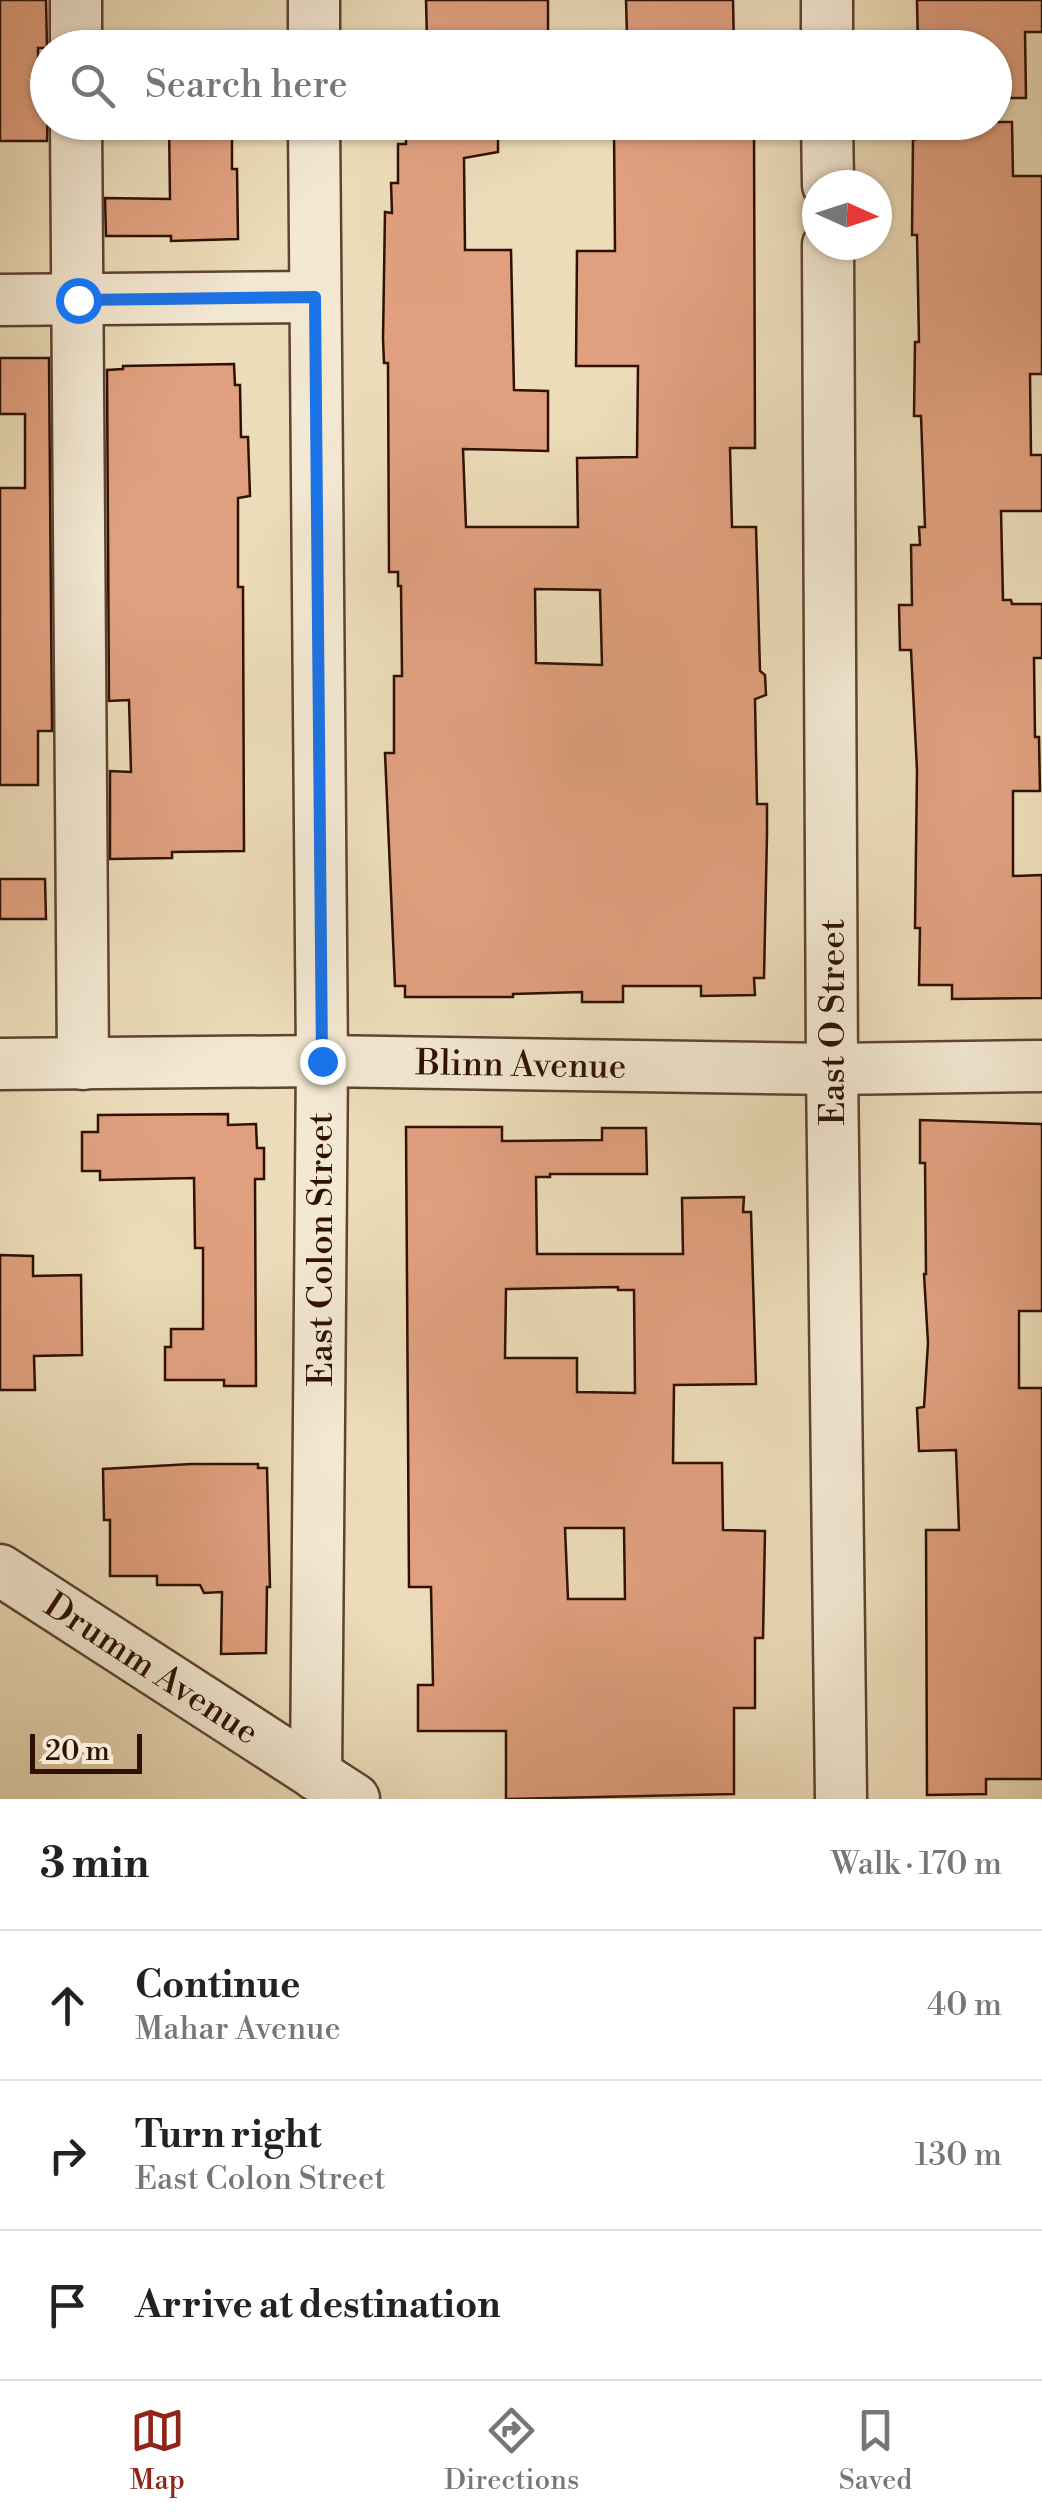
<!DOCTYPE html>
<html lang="en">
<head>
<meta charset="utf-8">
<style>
  :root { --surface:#fff; --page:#f2f2f2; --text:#222; --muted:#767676; --line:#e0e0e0; --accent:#8f2418 }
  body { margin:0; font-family:"Libre Bodoni",serif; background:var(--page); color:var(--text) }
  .compass { position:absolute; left:802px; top:170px; width:90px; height:90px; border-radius:50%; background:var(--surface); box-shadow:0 2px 8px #0004; rotate:93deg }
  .scale { position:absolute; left:30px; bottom:25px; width:112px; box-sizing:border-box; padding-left:10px; border:5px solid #2f1002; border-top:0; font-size:28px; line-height:35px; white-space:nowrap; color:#2f1002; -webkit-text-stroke:8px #f3e8d2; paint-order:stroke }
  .stop { position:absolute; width:30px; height:30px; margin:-22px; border:8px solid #1a73e8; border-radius:50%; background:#fff }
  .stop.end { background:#1a73e8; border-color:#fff; box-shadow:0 2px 10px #0008 }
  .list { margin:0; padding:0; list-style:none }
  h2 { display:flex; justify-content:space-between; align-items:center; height:130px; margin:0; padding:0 40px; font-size:42px }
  h2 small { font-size:32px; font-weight:400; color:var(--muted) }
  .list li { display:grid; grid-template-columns:65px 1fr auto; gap:30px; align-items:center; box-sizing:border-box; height:150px; padding:0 40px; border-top:2px solid var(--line) }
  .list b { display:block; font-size:38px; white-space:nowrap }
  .list p { margin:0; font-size:32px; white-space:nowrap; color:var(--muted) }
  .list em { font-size:32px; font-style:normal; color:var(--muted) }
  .icon { flex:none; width:55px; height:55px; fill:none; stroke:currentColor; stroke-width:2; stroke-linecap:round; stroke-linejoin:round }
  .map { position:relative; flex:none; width:1042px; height:1799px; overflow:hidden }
  .search { position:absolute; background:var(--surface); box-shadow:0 2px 8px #0004; left:30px; right:30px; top:30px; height:110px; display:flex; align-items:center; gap:25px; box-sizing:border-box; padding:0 35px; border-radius:55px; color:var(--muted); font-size:38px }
  .sheet { height:580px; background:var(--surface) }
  nav { display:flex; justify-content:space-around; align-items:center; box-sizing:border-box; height:140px; border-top:2px solid var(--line); background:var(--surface); font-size:28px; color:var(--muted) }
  nav a { display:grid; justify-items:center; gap:5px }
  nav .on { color:var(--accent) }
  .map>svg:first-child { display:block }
</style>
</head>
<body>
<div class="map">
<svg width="1042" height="1799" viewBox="0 0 1042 1799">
  <rect width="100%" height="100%" fill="#ecdcb9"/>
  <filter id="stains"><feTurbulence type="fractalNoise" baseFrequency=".002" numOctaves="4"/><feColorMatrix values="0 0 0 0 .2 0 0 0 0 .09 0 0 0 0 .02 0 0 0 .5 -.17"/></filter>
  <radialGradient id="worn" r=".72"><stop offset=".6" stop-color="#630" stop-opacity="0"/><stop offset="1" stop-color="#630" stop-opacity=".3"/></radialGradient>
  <g fill="#e0a07f" stroke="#2f1002" stroke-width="2.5" fill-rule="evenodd">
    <polygon points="0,0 46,0 47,48 38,48 39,108 48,108 47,141 0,141"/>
    <polygon points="426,0 548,0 548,48 506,48 506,38 427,39"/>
    <polygon points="626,0 733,0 734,48 697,48 697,32 627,35"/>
    <polygon points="917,0 1042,0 1042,32 1025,32 1026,98 994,98 994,48 918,48"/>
    <polygon points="169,122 232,122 232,169 237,169 238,239 171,241 171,236 106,236 105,198 170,199"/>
    <path d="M406,122h92v30l-34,6 1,92h46l3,140 34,1v60l-85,-2 3,78h112l-1,-69 60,-1 1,-91h-62l1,-115h38l-1,-123 68,-1v-5h53v5h19l1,321h-25l2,79h24l4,144 5,4 1,20 -11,4 2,105h10v30l-3,144h-10l1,17 -54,1v-10h-78v16h-41v-10l-69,2v3h-108v-11h-10l-10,-233h9v-77h8l-1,-90h-3v-14h-9l-1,-209h-4l-1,-24 2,-127 7,1 -1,-30h7v-39h8zM535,589l65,1 2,75 -66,-2z"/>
    <polygon points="919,122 1012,122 1013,176 1042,176 1042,374 1030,374 1031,455 1042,455 1042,511 1001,511 1003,600 1011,600 1012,604 1042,604 1042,658 1034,658 1035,737 1039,737 1040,791 1013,791 1013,876 1042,875 1042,998 952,999 952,985 919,985 920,928 915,928 917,770 911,650 900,650 899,605 912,605 911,545 920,545 919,527 925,527 921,416 914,416 915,342 919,342 917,235 912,235 913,140 916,139"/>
    <polygon points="0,358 49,358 52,731 38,731 38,785 0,785 0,488 25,488 25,414 0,414"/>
    <polygon points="234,364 235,385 240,385 241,437 248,437 250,496 238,498 238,587 243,587 244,851 172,852 172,858 110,859 110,771 131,772 129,700 109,701 107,370 123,369 123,366"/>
    <polygon points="0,879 45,879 46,919 0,919"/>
    <polygon points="228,1114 228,1125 256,1124 257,1148 264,1148 264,1179 255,1179 256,1386 224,1386 224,1380 165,1380 165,1347 171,1347 171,1329 203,1329 203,1248 195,1248 194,1178 100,1180 100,1171 82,1171 82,1132 98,1132 98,1115"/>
    <polygon points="920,1120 1042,1124 1042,1311 1019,1311 1019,1388 1042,1388 1042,1779 986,1779 986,1794 927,1795 926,1530 959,1530 956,1450 919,1451 917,1408 924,1407 928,1343 924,1274 926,1274 925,1163 920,1163"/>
    <path d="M406,1127h96v14l100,-1v-12h44l1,46h-97v3h-14l1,77h146l-1,-56 62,-1 -1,15h8l5,172 -82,1 -1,78h49l1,67 42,1 -2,107h-8v70h-21v86l-228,5v-68h-88v-46h15l-2,-98h-22zM618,1287v3h16l1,103 -58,-1v-34h-72l1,-69zM565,1528h59l1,71h-57z"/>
    <polygon points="0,1255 33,1256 33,1276 81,1275 82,1355 34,1356 35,1390 0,1390"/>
    <polygon points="191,1464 258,1464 258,1468 267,1468 270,1587 267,1587 266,1653 221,1654 222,1592 204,1593 200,1585 157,1585 157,1576 110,1576 110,1520 104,1520 103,1469"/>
  </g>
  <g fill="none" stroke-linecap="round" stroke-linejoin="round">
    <defs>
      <g id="minor">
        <polyline points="76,0 76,48"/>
        <polyline points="314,0 314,48"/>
        <polyline points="827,0 827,48"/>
        <polyline points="76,122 83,1064"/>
        <polyline points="314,122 322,1061 316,1775"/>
        <polyline points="827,122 828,185"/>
        <polyline points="828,245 832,1069 841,1799"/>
        <polyline points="0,300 315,297"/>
        <polyline points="0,1064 322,1061 832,1069 1042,1066"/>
        <polyline points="0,1570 354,1799"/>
      </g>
    </defs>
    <use href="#minor" stroke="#5e4330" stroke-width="55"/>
    <use href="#minor" stroke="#f3e8d2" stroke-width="50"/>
  </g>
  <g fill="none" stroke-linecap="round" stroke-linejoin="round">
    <polyline stroke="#1a73e8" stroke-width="12" points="78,300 315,297 322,1061"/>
  </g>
  <g text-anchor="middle" stroke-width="8" stroke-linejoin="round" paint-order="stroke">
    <g font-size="35" fill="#2f1002" stroke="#f3e8d2">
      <text transform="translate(832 1022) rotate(-90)" y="12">East O Street</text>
      <text transform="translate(521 1064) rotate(1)" y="12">Blinn Avenue</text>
      <text transform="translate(320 1249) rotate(-90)" y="12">East Colon Street</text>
      <text transform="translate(152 1668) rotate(33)" y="12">Drumm Avenue</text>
    </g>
  </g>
  <rect width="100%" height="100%" filter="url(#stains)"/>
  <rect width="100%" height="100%" fill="url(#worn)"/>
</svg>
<svg class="compass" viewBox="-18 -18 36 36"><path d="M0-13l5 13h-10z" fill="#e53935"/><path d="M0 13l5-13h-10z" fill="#767676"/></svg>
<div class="scale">20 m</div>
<div class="stop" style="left:78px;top:300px"></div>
<div class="stop end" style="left:322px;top:1061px"></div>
<div class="search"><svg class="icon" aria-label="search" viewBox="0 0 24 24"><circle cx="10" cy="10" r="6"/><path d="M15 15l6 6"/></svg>Search here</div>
</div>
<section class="sheet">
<h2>3 min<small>Walk · 170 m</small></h2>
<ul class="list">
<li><svg class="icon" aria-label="ahead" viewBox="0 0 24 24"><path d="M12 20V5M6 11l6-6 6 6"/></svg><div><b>Continue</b><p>Mahar Avenue</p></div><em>40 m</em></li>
<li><svg class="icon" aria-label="right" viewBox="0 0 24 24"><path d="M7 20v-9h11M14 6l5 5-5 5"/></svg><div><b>Turn right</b><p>East Colon Street</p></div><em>130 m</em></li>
<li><svg class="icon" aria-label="arrive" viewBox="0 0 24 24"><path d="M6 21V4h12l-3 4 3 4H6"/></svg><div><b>Arrive at destination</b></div></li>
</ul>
</section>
<nav>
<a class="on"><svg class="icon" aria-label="map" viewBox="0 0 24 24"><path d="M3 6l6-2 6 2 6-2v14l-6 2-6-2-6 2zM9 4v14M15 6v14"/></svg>Map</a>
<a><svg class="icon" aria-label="directions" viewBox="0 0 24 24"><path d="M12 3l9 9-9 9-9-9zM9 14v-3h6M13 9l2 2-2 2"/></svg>Directions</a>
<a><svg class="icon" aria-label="saved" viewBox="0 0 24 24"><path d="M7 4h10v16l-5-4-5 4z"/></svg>Saved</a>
</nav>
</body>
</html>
